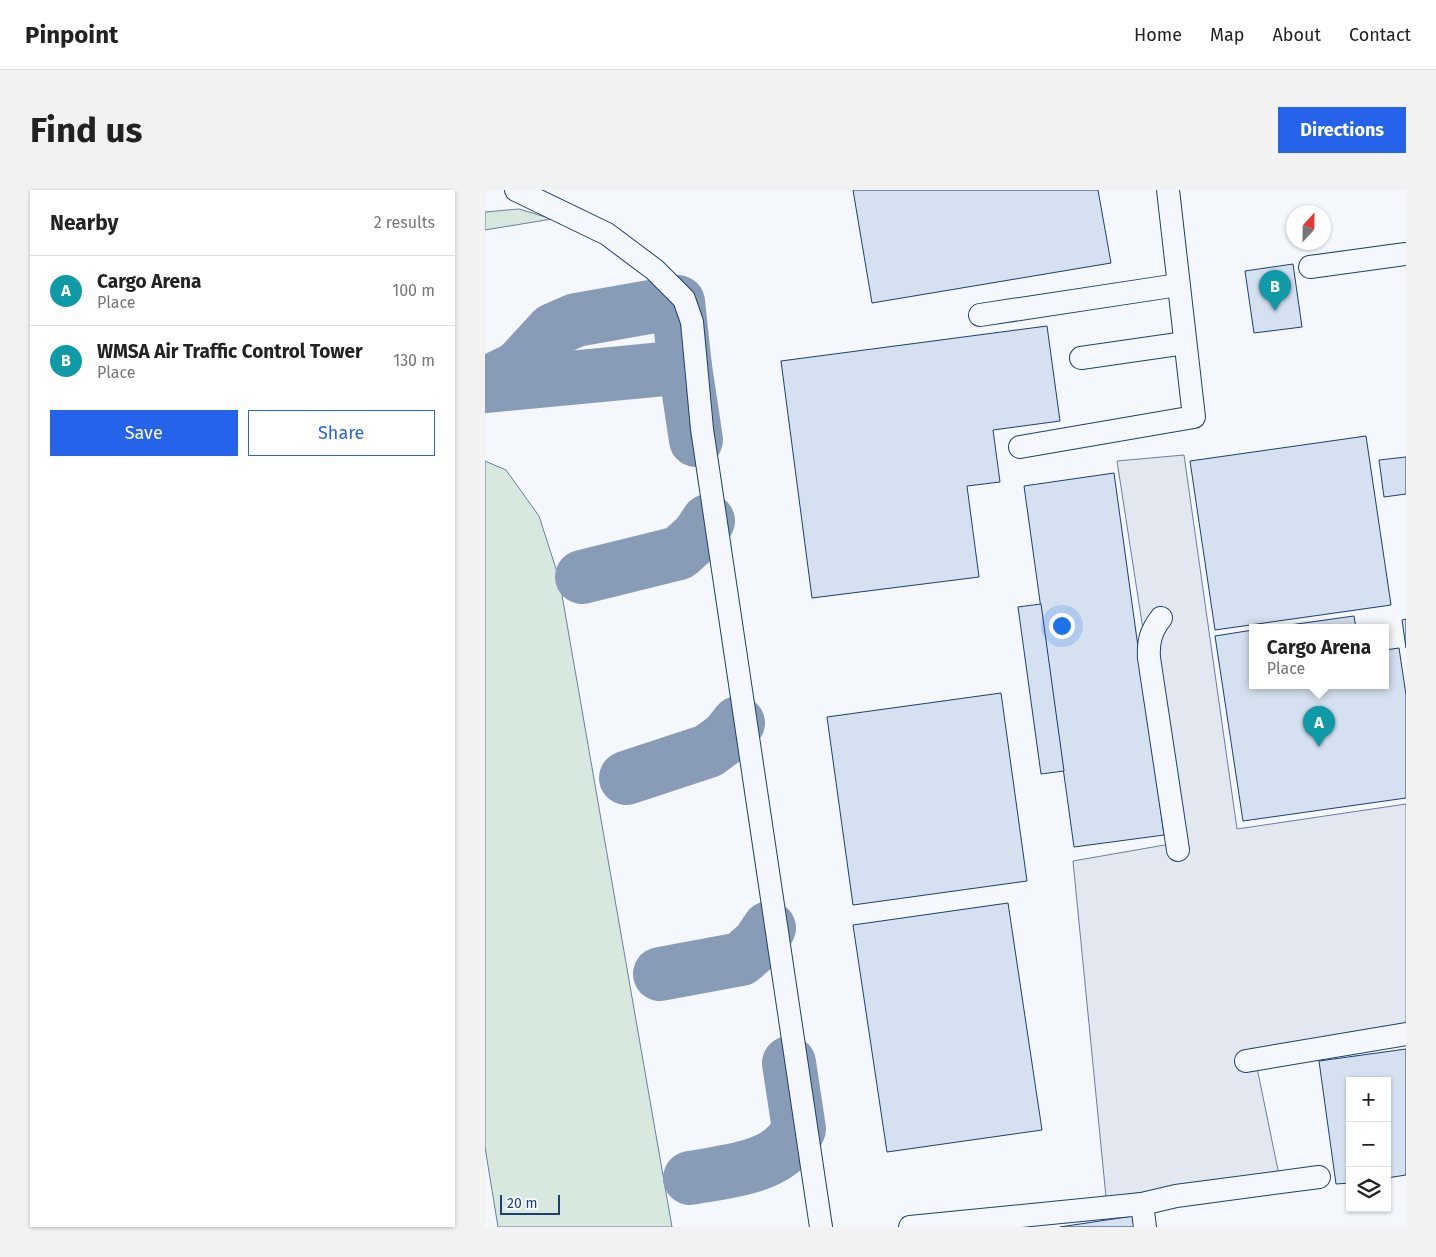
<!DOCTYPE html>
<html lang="en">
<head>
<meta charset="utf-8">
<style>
  :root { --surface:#fff; --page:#f2f2f2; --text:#222; --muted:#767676; --line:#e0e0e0; --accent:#2563eb }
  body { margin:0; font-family:"Fira Sans",sans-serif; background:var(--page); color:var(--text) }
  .controls { position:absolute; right:15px; bottom:15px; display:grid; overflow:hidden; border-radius:0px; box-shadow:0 1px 4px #0004 }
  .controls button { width:45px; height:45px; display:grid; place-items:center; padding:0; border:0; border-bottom:1px solid var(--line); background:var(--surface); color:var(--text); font:25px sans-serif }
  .compass { position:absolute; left:801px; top:15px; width:45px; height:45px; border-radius:50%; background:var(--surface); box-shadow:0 1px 4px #0004; rotate:22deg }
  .scale { position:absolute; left:15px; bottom:12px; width:60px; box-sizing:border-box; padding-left:5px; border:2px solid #1d3f73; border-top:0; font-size:14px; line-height:18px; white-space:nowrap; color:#1d3f73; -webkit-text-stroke:4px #f4f7fb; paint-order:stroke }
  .you { position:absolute; left:576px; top:435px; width:18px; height:18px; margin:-12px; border:4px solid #fff; border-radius:50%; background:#1a73e8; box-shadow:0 0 0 8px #1a73e833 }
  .badge { display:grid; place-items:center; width:32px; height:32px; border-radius:50%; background:var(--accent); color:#fff; font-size:16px; font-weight:700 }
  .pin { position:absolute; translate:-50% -41px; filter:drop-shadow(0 1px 2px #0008) }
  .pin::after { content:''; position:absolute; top:26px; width:18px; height:15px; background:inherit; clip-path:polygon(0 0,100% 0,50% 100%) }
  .popup { position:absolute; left:764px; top:434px; width:140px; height:65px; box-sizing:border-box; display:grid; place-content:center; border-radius:0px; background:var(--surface); filter:drop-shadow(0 1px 4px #0005); font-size:16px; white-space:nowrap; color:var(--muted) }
  .popup b { font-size:19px; color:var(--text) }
  .popup::after { content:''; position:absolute; left:50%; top:100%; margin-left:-10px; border:10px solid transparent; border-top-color:var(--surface) }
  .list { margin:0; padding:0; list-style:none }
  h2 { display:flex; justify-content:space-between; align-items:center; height:65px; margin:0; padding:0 20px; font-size:21px }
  h2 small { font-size:16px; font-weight:400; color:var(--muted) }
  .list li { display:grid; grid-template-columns:32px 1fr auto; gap:15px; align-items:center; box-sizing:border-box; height:70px; padding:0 20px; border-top:1px solid var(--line) }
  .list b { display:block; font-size:19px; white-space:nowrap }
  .list p { margin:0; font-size:16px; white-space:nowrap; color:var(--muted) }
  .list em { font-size:16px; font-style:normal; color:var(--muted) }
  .actions { display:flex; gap:10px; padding:15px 20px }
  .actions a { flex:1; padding:11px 0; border:1px solid var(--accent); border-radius:0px; text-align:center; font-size:18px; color:var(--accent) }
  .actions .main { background:var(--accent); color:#fff }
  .icon { flex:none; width:28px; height:28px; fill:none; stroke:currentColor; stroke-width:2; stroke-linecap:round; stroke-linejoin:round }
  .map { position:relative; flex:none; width:921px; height:1037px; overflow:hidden; border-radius:0px }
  header { display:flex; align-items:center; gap:30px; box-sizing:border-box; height:70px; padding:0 25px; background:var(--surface); border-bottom:1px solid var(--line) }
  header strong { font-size:24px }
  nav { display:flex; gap:28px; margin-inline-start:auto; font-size:18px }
  .intro { display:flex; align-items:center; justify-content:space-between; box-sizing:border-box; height:120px; padding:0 30px }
  h1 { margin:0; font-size:35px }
  .button { padding:12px 22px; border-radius:0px; background:var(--accent); color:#fff; font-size:18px; font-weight:700 }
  main { display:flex; gap:30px; padding:0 30px }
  aside { flex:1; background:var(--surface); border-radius:0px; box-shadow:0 1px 4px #0004 }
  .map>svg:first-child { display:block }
</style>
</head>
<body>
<header>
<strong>Pinpoint</strong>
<nav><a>Home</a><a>Map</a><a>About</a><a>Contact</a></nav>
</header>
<div class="intro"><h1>Find us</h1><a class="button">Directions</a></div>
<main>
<aside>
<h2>Nearby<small>2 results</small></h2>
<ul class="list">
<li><span class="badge" style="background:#0f9aa8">A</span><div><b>Cargo Arena</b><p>Place</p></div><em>100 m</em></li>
<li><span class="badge" style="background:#0f9aa8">B</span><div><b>WMSA Air Traffic Control Tower</b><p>Place</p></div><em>130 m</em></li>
</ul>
<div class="actions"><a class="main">Save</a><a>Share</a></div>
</aside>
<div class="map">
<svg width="921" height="1037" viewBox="0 0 921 1037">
  <rect width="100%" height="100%" fill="#f4f7fb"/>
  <g fill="#d7e8df" stroke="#687fa3">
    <polygon points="34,19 67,29 0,40 0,22"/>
    <polygon points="0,271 21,280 54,326 74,388 187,1037 13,1037 0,957"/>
  </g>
  <polygon fill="#e3e8f0" stroke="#687fa3" points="699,265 752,639 921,614 921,843 770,868 794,985 621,1007 588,671 691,653 632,271"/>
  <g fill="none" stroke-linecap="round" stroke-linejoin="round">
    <g stroke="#889bb7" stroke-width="54">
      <polyline points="0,194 33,178 68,140 91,130 193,112 200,177"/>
      <polyline points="0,196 200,177 211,250"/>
      <polyline points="97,387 194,363 213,346 223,331"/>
      <polyline points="141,588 223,561 241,548 253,533"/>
      <polyline points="175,784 256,769 273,754 284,738"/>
      <path d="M205,988c37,-7 91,-9 109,-49l-10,-66"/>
    </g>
  </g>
  <g fill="#d5e0f0" stroke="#1d3f73">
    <polygon points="368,0 613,0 626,73 387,113"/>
    <polygon points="808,74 817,137 769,143 760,81"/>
    <polygon points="562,136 575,231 508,240 515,292 482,296 494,387 327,408 296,171"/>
    <polygon points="881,246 906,415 730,440 705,271"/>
    <polygon points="921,267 921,304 899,307 894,270"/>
    <polygon points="629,283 679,645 589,657 539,296"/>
    <polygon points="556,414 579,581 556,584 533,417"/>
    <polygon points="869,426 871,438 783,438"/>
    <polygon points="921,429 921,458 917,430"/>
    <polygon points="768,440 768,496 900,496 900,460 914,458 921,505 921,608 758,631 730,446"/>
    <polygon points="516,503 542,691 368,715 342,527"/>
    <polygon points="523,713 557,940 402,962 368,735"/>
    <polygon points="921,859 921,985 902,988 902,891 865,891 865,993 851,994 834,871"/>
    <polygon points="648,1026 650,1037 575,1037"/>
  </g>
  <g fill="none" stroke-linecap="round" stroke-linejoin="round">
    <defs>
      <g id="minor">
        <polyline points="31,0 122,44 170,80 199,109 207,132 217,239 336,1037"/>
        <polyline points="825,77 921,64"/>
        <polyline points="495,125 693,95"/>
        <polyline points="596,168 700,153"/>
        <polyline points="535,257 709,227 683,0"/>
        <path d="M676,428c-10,13 -13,23 -12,40l29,192"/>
        <polyline points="761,871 921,844"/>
        <polyline points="657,1014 660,1037"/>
        <polyline points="425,1037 657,1014 691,1006 834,987"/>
      </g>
    </defs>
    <use href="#minor" stroke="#1d3f73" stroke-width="24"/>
    <use href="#minor" stroke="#f4f7fb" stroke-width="22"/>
  </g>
</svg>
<div class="controls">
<button>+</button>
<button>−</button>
<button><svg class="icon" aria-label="layers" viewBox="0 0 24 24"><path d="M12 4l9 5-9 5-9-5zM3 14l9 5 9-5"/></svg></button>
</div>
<svg class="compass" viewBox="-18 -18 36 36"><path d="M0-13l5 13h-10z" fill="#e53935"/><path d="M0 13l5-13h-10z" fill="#767676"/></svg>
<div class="scale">20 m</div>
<div class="you"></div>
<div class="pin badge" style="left:834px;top:557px;background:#0f9aa8">A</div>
<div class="popup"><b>Cargo Arena</b>Place</div>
<div class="pin badge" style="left:790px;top:121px;background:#0f9aa8">B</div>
</div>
</main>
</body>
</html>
